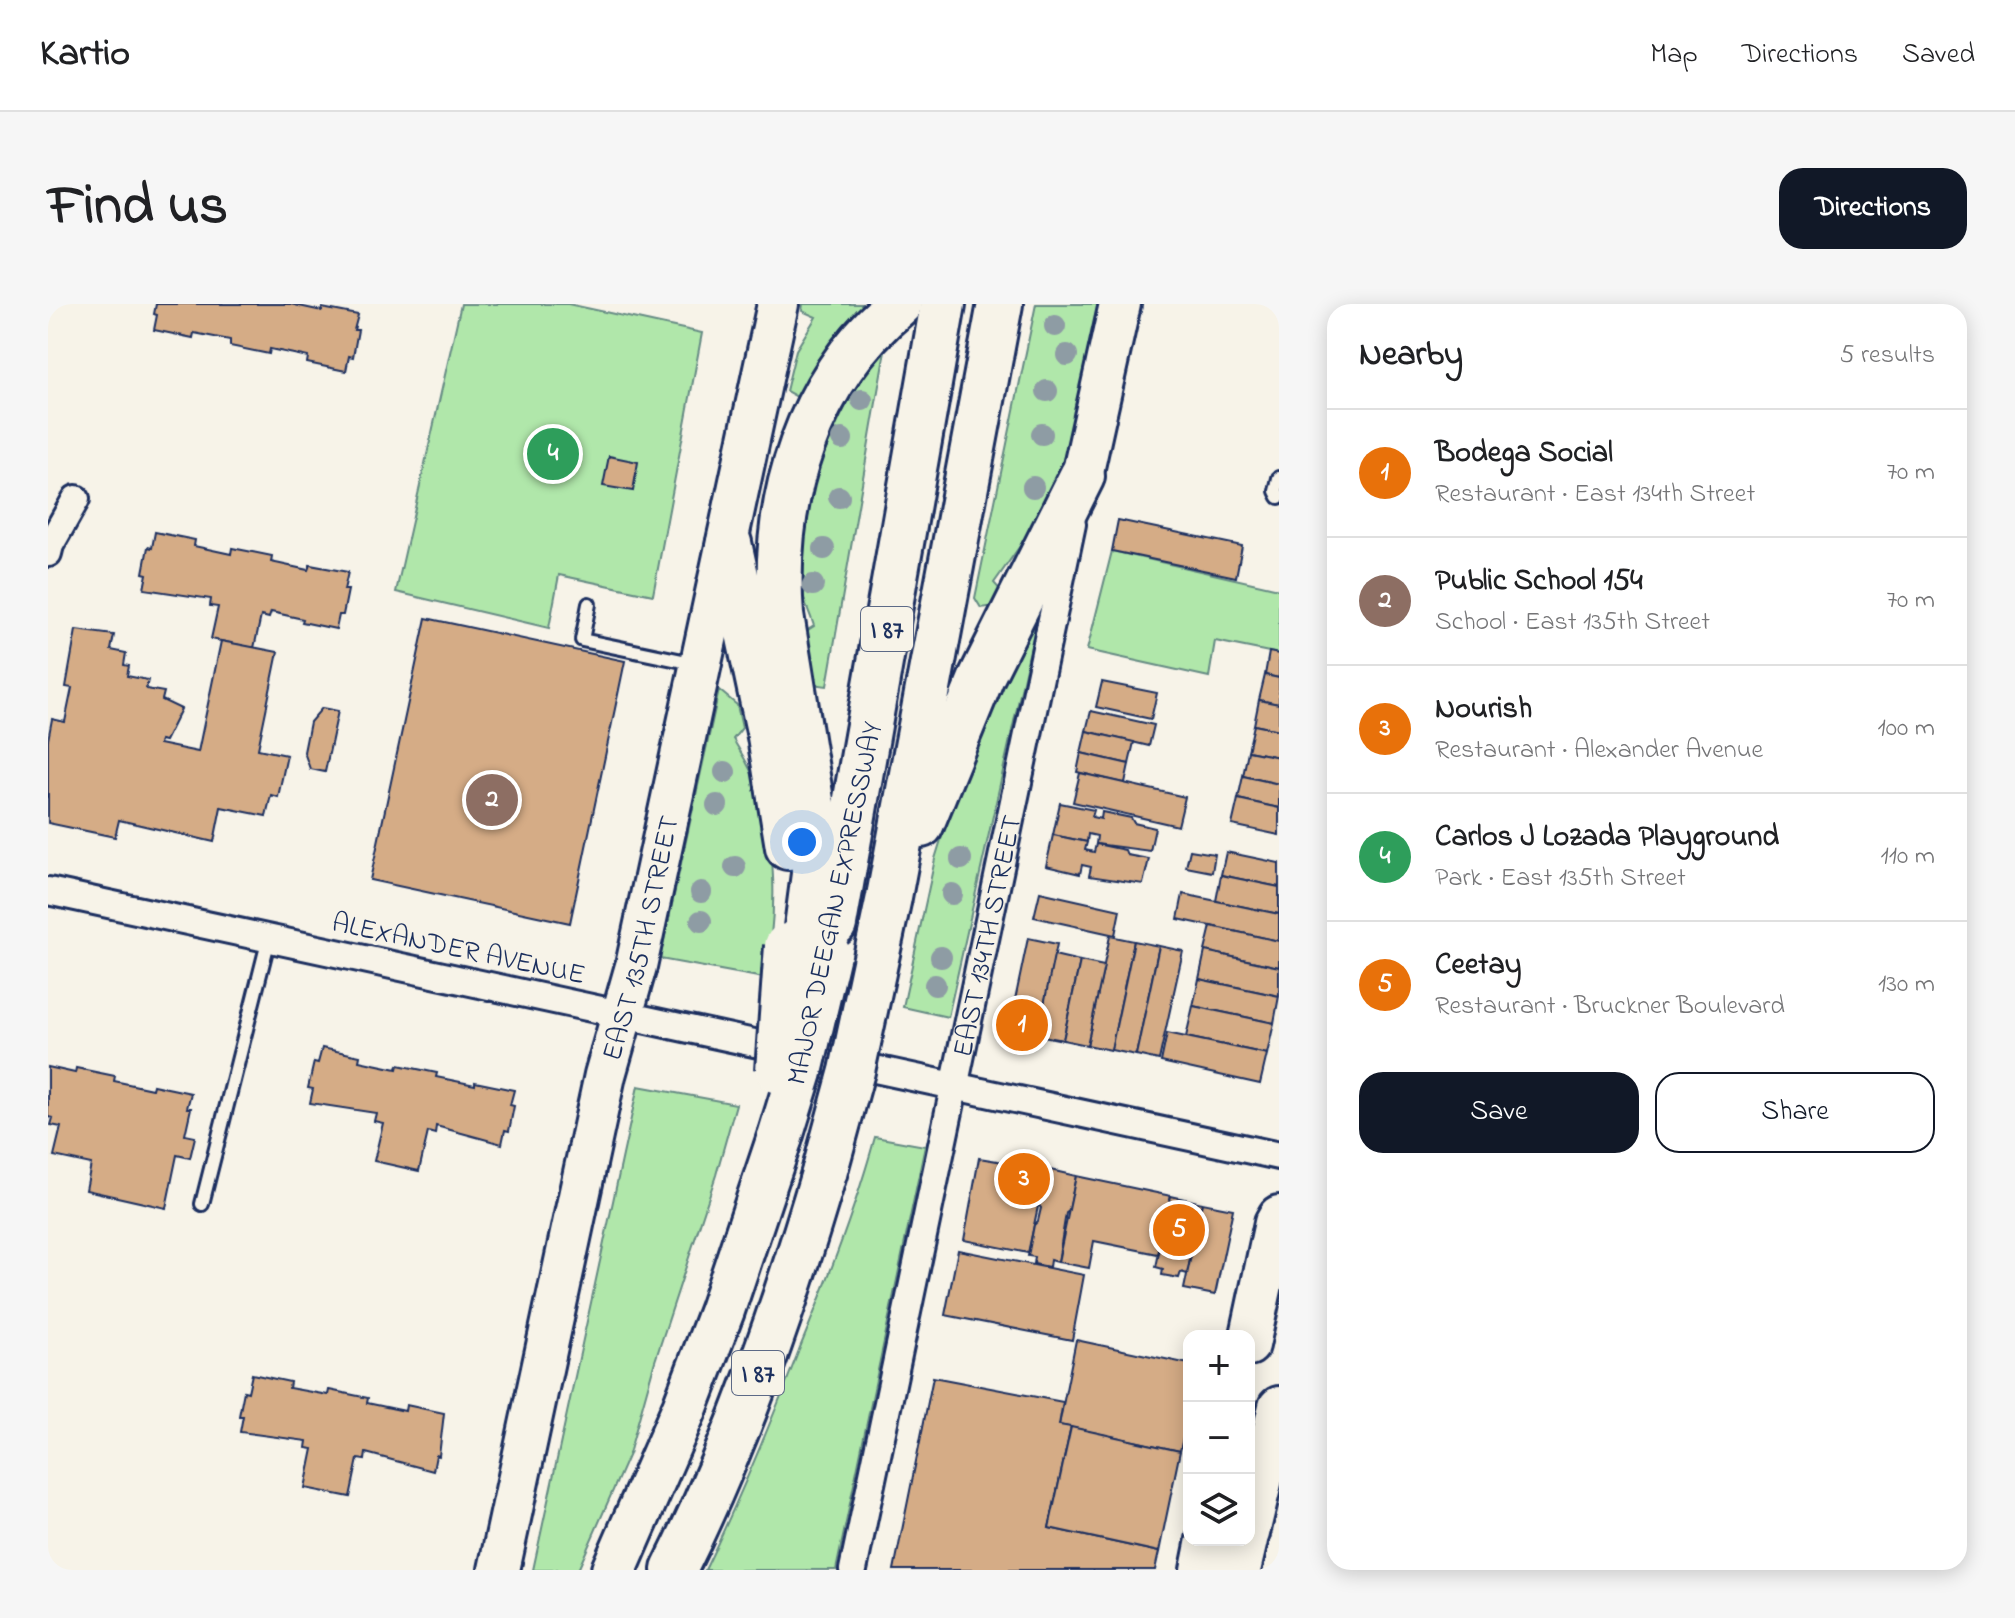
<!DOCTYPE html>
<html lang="en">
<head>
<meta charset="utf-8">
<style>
  :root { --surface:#fff; --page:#f6f6f6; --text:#202124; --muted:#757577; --line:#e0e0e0; --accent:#111827 }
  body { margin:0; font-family:"Indie Flower",sans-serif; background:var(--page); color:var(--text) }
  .controls { position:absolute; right:24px; bottom:24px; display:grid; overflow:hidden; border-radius:16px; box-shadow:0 4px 20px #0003 }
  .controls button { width:72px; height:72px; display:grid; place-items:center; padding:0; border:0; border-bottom:2px solid var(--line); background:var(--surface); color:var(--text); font:40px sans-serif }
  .you { position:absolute; left:754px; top:538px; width:28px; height:28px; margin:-20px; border:6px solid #fff; border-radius:50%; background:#1a73e8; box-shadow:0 0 0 12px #1a73e833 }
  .badge { display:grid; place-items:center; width:52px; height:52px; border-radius:50%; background:var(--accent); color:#fff; font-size:26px; font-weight:700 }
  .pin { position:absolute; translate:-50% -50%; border:4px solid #fff; box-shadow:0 2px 8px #0006 }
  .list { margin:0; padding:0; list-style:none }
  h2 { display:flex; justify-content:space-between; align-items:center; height:104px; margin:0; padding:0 32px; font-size:34px }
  h2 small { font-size:26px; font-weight:400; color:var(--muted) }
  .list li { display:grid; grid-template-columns:52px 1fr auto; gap:24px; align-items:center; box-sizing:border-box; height:128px; padding:0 32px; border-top:2px solid var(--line) }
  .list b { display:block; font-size:30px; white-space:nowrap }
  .list p { margin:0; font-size:26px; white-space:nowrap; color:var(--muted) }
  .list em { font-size:26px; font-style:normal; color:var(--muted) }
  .actions { display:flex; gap:16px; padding:24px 32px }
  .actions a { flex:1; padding:18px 0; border:2px solid var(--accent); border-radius:24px; text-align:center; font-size:28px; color:var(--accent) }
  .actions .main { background:var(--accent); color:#fff }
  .icon { flex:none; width:44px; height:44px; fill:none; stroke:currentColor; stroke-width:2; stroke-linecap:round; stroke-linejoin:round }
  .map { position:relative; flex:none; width:1231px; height:1266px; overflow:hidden; border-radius:24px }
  header { display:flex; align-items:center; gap:48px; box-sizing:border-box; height:112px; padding:0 40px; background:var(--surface); border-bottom:2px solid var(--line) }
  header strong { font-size:38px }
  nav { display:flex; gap:44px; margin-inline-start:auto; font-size:28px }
  .intro { display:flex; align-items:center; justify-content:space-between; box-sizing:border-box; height:192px; padding:0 48px }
  h1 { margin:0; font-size:56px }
  .button { padding:20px 36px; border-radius:24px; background:var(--accent); color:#fff; font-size:28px; font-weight:700 }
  main { display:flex; gap:48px; padding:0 48px }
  aside { flex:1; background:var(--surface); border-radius:24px; box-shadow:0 4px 20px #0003 }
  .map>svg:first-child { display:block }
</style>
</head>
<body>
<header>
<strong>Kartio</strong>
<nav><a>Map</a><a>Directions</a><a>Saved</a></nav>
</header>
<div class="intro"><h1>Find us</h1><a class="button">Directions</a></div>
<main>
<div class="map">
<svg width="1231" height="1266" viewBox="0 0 1231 1266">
  <rect width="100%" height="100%" fill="#f7f3e8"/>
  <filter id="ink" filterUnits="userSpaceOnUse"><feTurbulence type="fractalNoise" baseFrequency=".0125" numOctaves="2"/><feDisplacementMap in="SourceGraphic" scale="16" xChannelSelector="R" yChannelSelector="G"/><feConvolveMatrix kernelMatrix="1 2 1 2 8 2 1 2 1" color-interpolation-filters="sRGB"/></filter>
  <g filter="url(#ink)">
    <g fill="#b0e7aa" stroke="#668b84" stroke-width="2">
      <polygon points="413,0 520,0 654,29 605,291 511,271 501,324 348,288"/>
      <path d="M755,0h90l-66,382 -15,-2 -9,-51 11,-7c-4,-13 -12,-28 -13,-41 -7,-75 25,-141 58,-206l-43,-12 -19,30 -11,-6 10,-41 20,-33 -14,-6z"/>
      <polygon points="988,0 1051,0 1018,146 1000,202 946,279 956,290 946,302 933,304 927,294"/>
      <polygon points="1064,247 1231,285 1231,350 1167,337 1161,373 1039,346"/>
      <polygon points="977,318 988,319 900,713 855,703 887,555 929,420"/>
      <path d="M671,386l18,15 5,23 -9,11c8,14 18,29 23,44 21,60 22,133 8,195l-104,-19z"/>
      <polygon points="590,782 688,800 668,871 607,1057 581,1150 530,1266 485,1266"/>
      <path d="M827,833l50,9 -89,424h-131c35,-72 65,-145 94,-220 29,-70 56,-140 76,-213z"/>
    </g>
    <g fill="#d5ac86" stroke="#1b2f5e" stroke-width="2">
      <polygon points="108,0 242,0 274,7 274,4 310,11 306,26 310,26 305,53 301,52 298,67 259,59 260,53 222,45 221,50 182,42 182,36 146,29 145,34 106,26 109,11 106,10"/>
      <polygon points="561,152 590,158 585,187 555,182"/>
      <polygon points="1070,216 1194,242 1188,273 1064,247"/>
      <polygon points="107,228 147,236 146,242 183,250 184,244 224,252 223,258 260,266 262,261 300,268 296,286 300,286 295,311 291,311 288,325 254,318 255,315 223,308 221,314 213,312 206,344 163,335 170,303 162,302 163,295 96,285 99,270 95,269 100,243 104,244"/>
      <polygon points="378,314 577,357 522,619 322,576"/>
      <polygon points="28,326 66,331 63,346 78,349 76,361 81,362 79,372 100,376 98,385 116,388 114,396 133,405 117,437 112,436 111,440 150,448 173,337 230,348 210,445 239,451 230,493 223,491 218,512 173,503 166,538 71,516 67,533 0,519 0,436 4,415 17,418 24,384 18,383"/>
      <polygon points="1221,348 1231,350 1231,374 1217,371"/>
      <polygon points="1217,371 1231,374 1231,400 1211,396"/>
      <polygon points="1054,378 1109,389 1103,415 1048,403"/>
      <polygon points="1211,396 1231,400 1231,426 1206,421"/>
      <polygon points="274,404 290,407 277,468 262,465 256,448 262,418"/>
      <polygon points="1043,407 1106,421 1101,442 1038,427"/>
      <polygon points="1206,421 1231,426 1231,453 1200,447"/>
      <polygon points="1038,427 1086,438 1081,460 1033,449"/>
      <polygon points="1200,447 1231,453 1231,480 1195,472"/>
      <polygon points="1033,449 1081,460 1077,479 1029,468"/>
      <polygon points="1032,469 1137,493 1130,522 1025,498"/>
      <polygon points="1195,472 1231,480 1231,504 1190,495"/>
      <polygon points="1190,495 1231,504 1231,531 1184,521"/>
      <polygon points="1012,499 1046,506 1044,513 1053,515 1054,508 1083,514 1086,519 1107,524 1102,547 1048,540 1049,532 1040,530 1039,538 1005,531"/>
      <polygon points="1005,531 1039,538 1037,546 1046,548 1048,540 1077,546 1079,551 1101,555 1095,580 1041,572 1043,563 1034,561 1032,570 998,562"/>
      <polygon points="1142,546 1167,550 1164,568 1138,563"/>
      <polygon points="1178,548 1231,559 1231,583 1173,571"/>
      <polygon points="1173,571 1231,583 1231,610 1168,597"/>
      <polygon points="992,588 1072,606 1067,631 986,613"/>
      <polygon points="1135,590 1231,610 1231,637 1130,615"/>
      <polygon points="1163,622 1231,637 1231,663 1157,647"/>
      <polygon points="1062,632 1086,637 1063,746 1039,741"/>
      <polygon points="980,634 1009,640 990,731 961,725"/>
      <polygon points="1086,637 1111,642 1088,751 1063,746"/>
      <polygon points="1111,642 1135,647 1111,756 1088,751"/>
      <polygon points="1157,647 1231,663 1231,692 1151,675"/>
      <polygon points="1006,651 1032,657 1015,736 990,731"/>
      <polygon points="1032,657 1056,662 1039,741 1015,736"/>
      <polygon points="1151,675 1231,692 1226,719 1145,702"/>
      <polygon points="1145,702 1226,719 1219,750 1138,733"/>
      <polygon points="1119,729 1219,750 1212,780 1113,758"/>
      <polygon points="274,744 312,752 311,757 349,765 350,761 389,769 388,773 427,781 427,778 466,786 462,801 466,802 461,827 457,826 454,840 388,822 387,830 380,828 371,867 326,857 335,819 326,817 328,809 262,799 265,785 260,784 266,758 270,759"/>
      <polygon points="0,763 27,769 28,764 67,772 66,777 104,785 105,781 143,789 139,804 143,804 137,831 147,833 142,854 129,851 118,904 38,886 43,860 6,852 13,823 3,821 5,814 0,813"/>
      <polygon points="931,854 998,865 980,949 916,936"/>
      <polygon points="998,865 1028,872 1021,907 1018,909 1010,958 1002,956 1001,963 986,960 987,953 980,952 986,921 990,917 993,904 990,900"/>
      <polygon points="1028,872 1123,892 1110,950 1046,937 1041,964 1010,958"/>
      <polygon points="1123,892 1154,899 1147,930 1141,929 1139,936 1146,937 1139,970 1133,968 1131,974 1114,971 1115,965 1108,963 1115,930 1121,932 1123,925 1116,924"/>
      <polygon points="1154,899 1185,905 1167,991 1136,985"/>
      <polygon points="910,946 1036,971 1024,1036 897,1011"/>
      <polygon points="1028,1036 1141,1060 1141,1107 1132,1147 1011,1121"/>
      <polygon points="204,1070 242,1078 241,1084 280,1091 281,1086 320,1094 319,1099 357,1107 358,1101 396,1109 391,1152 388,1151 385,1167 318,1149 317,1156 310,1155 302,1193 257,1184 265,1145 258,1144 259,1137 192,1128 195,1112 191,1112 196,1087 200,1088"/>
      <polygon points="885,1073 1015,1098 1011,1121 1023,1123 1001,1224 1111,1248 1107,1266 846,1266"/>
      <polygon points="1023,1123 1132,1147 1111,1248 1001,1224"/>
    </g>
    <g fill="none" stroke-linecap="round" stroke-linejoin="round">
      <defs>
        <g id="lane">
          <polyline points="1231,174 1228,187 1231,193"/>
          <polyline points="541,300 534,336 649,360"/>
          <polyline points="154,900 221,634"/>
        </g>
        <g id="street">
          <polyline points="0,249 2,241 28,195"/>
          <polyline points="0,587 1231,852"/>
          <path id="s1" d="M805,1266l219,-1046"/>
        </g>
        <g id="primary">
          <polyline points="1034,172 1072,0"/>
          <polyline points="1201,1041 1227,919 1231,912"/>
          <polyline points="1201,1229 1231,1103"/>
          <path id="s2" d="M451,1266l106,-495 31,-109 142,-662"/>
          <polyline points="1153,1266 1159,1236"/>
          <polyline points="1192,1266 1199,1236"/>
        </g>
        <g id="highway">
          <polyline points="681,239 722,432 740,543"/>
          <polyline points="873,521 934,372 1034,172"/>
          <polyline points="841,593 952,0"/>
          <polyline points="786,620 895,0"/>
          <path d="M756,646l10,-76 -1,-61 -32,-198c-9,-116 26,-234 118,-311"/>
          <polyline points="566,1266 637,1103 674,1006 732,833"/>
          <path d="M626,1266c64,-128 111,-264 151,-400"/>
        </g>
      </defs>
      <use href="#lane" stroke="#1b2f5e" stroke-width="18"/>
      <use href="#street" stroke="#1b2f5e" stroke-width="32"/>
      <use href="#primary" stroke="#1b2f5e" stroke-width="46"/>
      <use href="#highway" stroke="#1b2f5e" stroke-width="50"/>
      <use href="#lane" stroke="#f7f3e8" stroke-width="12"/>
      <use href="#street" stroke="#f7f3e8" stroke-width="26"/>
      <use href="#primary" stroke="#f7f3e8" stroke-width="40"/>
      <use href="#highway" stroke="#f7f3e8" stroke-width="44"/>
      <defs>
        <g id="highway-bridge">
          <polyline points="730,767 739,642"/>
          <polyline points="732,833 752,768 780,650"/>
          <polyline points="777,866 804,767 841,593"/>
        </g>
      </defs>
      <use href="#highway-bridge" stroke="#1b2f5e" stroke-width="50" stroke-linecap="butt"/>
      <use href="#highway-bridge" stroke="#f7f3e8" stroke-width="44"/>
    </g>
    <g fill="#8e9ca4">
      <circle cx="1007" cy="22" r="11"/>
      <circle cx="1019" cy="51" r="11"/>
      <circle cx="999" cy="87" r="11"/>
      <circle cx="814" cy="96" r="11"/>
      <circle cx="994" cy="130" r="11"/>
      <circle cx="794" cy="135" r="11"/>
      <circle cx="985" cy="183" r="11"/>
      <circle cx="791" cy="193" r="11"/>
      <circle cx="776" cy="245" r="11"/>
      <circle cx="765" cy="281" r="11"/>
      <circle cx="677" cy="468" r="11"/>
      <circle cx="669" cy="501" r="11"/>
      <circle cx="913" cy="555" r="11"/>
      <circle cx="687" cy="563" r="11"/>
      <circle cx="653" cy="588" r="11"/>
      <circle cx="904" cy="590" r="11"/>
      <circle cx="653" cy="617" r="11"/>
      <circle cx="893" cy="653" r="11"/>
      <circle cx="887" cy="681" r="11"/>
    </g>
  </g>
  <g text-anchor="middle" stroke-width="7" stroke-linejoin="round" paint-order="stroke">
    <g fill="#f7f3e8" stroke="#5d6a87" stroke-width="2">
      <rect x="813" y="303" width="52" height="44" rx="6"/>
      <rect x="684" y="1047" width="52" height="44" rx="6"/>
    </g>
    <g font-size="26" font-weight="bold" fill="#1b2f5e">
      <text x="839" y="334">I 87</text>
      <text x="710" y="1078">I 87</text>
    </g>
    <g font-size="28" fill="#1b2f5e" stroke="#f7f3e8">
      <text transform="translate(785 599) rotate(-78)" y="10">MAJOR DEEGAN EXPRESSWAY</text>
      <text dy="10" stroke="none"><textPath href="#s2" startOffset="648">EAST 135TH STREET</textPath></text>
      <text dy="10" stroke="none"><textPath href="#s1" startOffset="648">EAST 134TH STREET</textPath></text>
      <text transform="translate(411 643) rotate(12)" y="10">ALEXANDER AVENUE</text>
    </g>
  </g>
</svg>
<div class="controls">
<button>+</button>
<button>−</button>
<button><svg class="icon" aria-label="layers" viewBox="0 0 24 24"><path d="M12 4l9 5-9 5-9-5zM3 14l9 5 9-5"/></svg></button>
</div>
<div class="you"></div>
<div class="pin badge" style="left:974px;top:721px;background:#e8710a">1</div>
<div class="pin badge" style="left:444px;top:496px;background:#8d6e63">2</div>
<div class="pin badge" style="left:976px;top:875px;background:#e8710a">3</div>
<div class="pin badge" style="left:505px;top:150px;background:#2e9e5b">4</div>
<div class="pin badge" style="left:1131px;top:926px;background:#e8710a">5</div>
</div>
<aside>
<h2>Nearby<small>5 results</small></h2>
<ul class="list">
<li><span class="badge" style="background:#e8710a">1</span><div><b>Bodega Social</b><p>Restaurant · East 134th Street</p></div><em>70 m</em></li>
<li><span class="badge" style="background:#8d6e63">2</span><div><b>Public School 154</b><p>School · East 135th Street</p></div><em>70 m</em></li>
<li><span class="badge" style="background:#e8710a">3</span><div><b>Nourish</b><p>Restaurant · Alexander Avenue</p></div><em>100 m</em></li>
<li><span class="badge" style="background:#2e9e5b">4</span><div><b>Carlos J Lozada Playground</b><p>Park · East 135th Street</p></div><em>110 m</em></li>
<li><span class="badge" style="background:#e8710a">5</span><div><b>Ceetay</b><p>Restaurant · Bruckner Boulevard</p></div><em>130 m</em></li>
</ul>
<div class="actions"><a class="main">Save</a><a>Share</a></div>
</aside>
</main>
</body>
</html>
